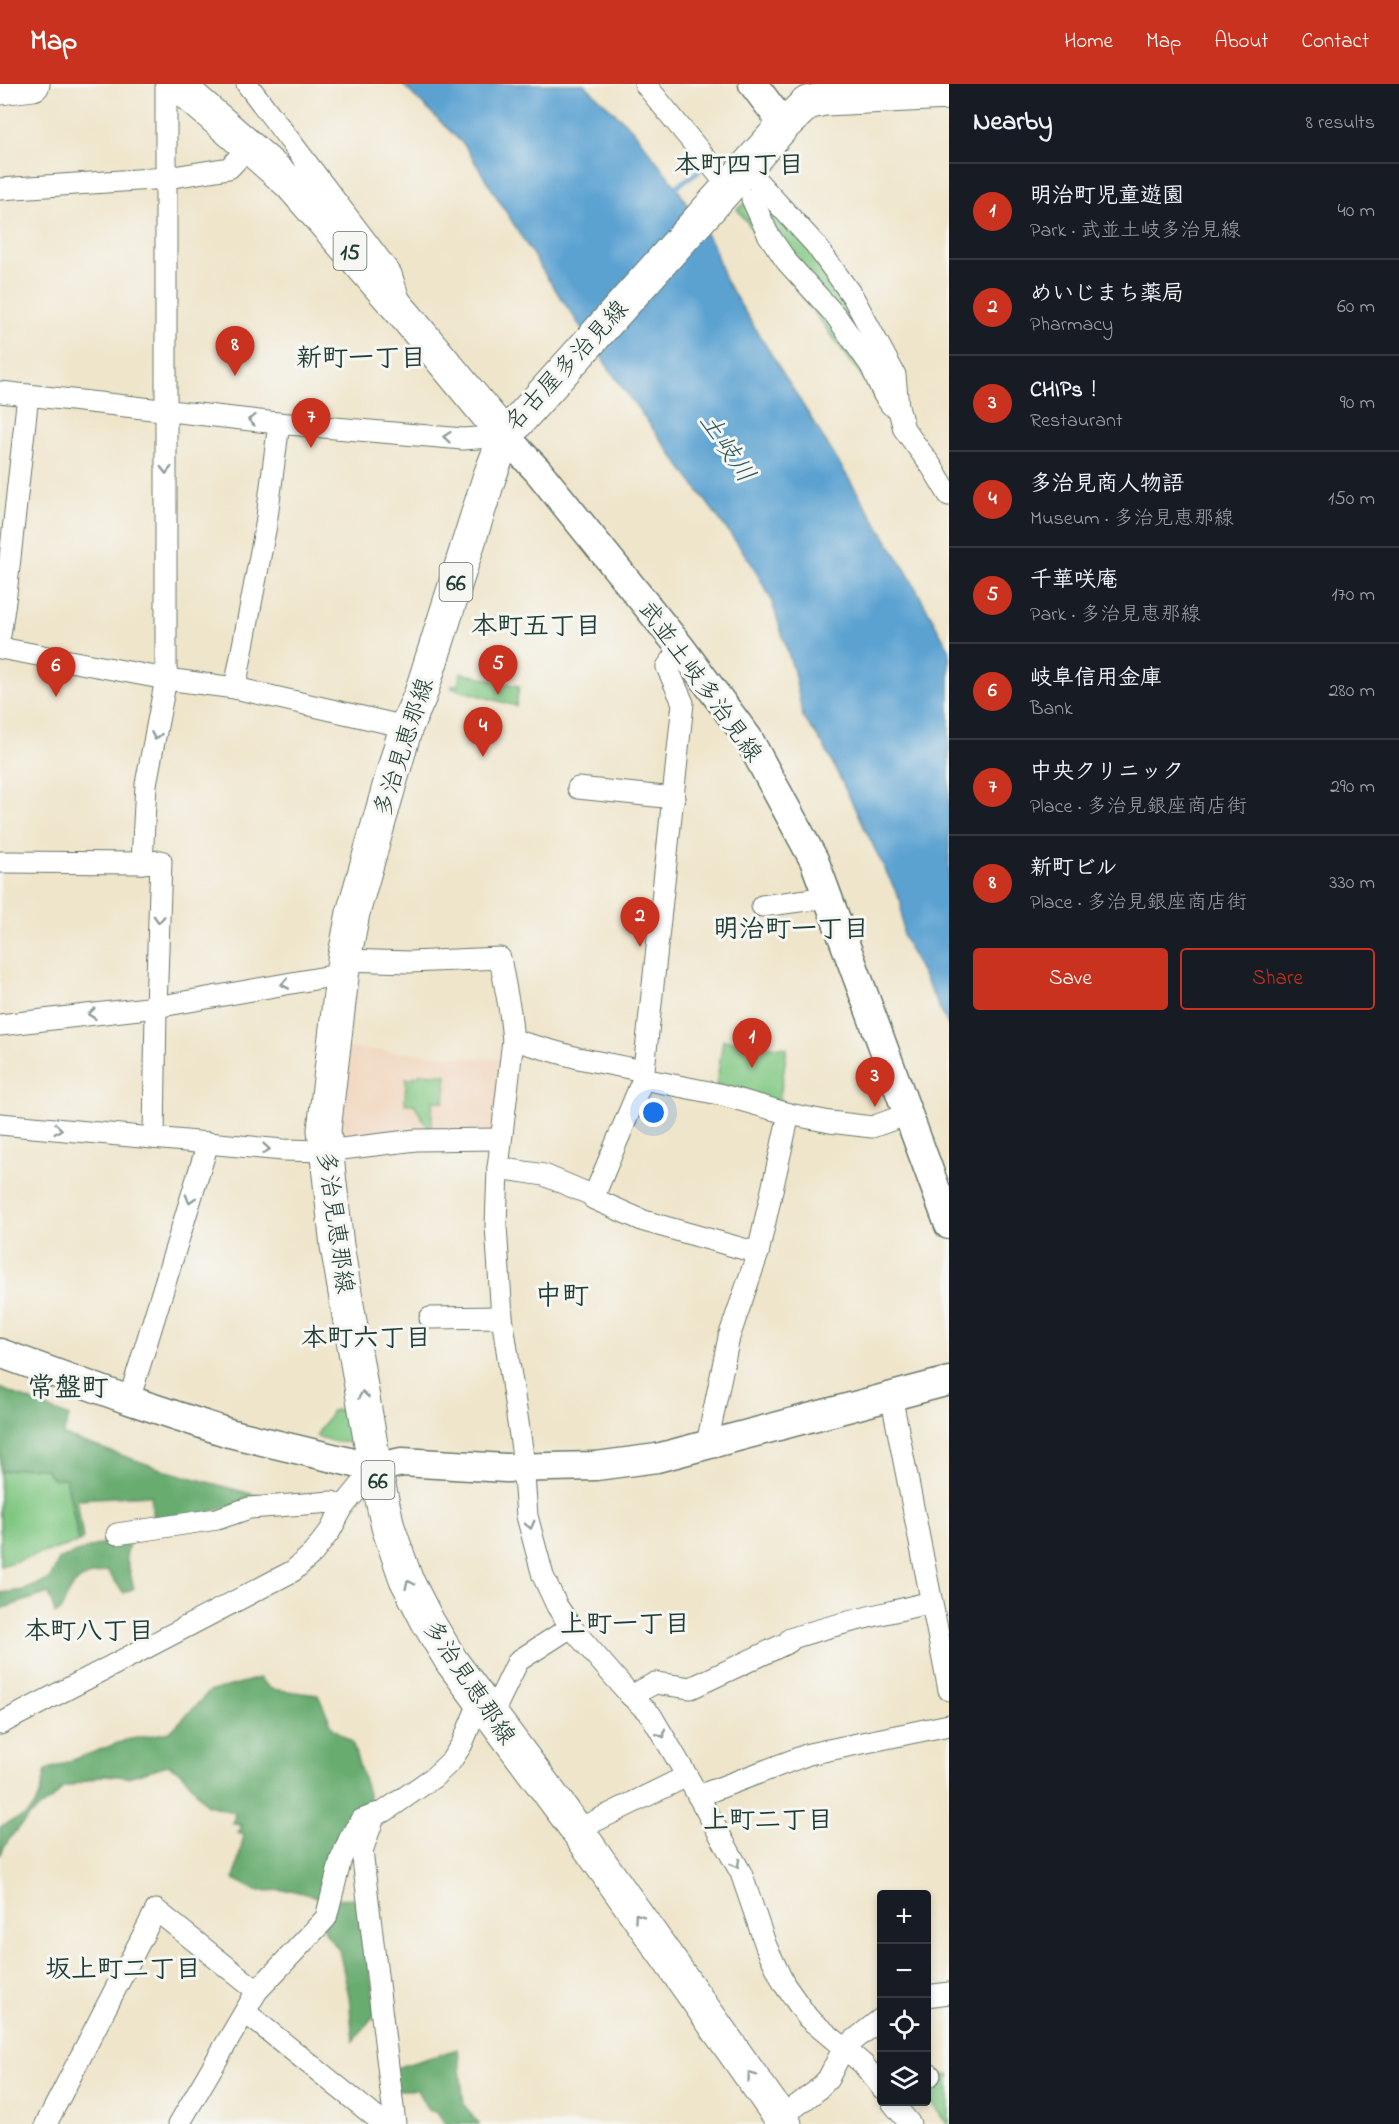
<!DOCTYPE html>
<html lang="en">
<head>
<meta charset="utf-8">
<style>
  :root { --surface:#171b24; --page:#242831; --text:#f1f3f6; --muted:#9ea1a6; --line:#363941; --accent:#c8321e }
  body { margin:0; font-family:"Indie Flower","Klee One",sans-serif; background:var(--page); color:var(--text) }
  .controls { position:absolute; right:18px; bottom:18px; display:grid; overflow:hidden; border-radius:6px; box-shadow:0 3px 9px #0003 }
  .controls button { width:54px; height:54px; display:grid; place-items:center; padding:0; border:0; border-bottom:2px solid var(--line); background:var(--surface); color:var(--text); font:30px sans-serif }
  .you { position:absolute; left:654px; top:1029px; width:21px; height:21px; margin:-15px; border:4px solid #fff; border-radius:50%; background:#1a73e8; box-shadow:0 0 0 9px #1a73e833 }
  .badge { display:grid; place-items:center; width:39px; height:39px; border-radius:50%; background:var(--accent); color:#fff; font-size:20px; font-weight:700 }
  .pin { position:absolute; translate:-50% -50px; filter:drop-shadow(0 2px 3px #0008) }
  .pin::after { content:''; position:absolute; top:32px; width:21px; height:18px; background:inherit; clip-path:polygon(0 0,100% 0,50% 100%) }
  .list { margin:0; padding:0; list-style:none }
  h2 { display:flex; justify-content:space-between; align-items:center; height:78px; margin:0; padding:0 24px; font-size:26px }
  h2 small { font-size:20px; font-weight:400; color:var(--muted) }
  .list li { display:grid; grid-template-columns:39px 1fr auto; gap:18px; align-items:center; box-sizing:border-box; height:96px; padding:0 24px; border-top:2px solid var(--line) }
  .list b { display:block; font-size:22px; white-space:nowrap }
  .list p { margin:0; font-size:20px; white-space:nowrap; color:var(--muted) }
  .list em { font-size:20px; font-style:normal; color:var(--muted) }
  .actions { display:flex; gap:12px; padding:18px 24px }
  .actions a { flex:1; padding:14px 0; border:2px solid var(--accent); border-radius:6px; text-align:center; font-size:21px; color:var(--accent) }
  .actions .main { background:var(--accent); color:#fff }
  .icon { flex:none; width:33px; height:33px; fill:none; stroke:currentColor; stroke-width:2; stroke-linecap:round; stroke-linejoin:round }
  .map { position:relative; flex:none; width:949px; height:2040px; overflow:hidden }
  header { display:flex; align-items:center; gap:36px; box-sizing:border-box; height:84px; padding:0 30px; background:var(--accent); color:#fff }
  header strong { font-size:28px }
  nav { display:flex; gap:33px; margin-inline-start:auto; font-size:21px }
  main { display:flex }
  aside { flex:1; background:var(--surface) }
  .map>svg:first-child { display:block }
</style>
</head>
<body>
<header>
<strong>Map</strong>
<nav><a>Home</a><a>Map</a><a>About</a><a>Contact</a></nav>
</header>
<main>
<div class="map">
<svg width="949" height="2040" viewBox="0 0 949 2040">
  <rect width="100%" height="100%" fill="#f6f6f2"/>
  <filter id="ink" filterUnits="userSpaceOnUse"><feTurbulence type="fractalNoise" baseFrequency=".0167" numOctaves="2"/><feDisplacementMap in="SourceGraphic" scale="12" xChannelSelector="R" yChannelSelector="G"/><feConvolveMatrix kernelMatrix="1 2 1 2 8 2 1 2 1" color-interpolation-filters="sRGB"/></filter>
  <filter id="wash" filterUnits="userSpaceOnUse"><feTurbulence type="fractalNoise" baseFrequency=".008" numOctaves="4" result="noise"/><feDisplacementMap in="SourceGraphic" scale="24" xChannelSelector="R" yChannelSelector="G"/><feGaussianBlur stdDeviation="1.35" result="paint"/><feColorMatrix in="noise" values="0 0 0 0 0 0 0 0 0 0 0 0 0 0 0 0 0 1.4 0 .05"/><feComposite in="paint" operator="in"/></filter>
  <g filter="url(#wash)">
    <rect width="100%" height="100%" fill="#efe5cb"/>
    <polygon fill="#f1d5bd" points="344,964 505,976 492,1050 334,1060"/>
    <g fill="#80c782" stroke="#50825b" stroke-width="1.5">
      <polygon points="757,112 809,166 864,246 895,346 862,292 737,125"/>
      <polygon points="461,589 519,602 516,622 452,604 452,601 458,601"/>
      <polygon points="723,956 787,964 779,1020 716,1003"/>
      <polygon points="420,989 447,991 444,1018 433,1017 431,1044 428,1044 414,1020 405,1020 406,994 414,995 414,992 419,992"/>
      <polygon points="357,1322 364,1359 336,1358 316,1352 332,1327"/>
      <polygon points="34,1383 45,1385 66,1394 79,1458 0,1482 0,1388 17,1384"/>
      <polygon points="949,1991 949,2040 947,2040 927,2013 927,1999 936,1992"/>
    </g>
    <g fill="#68ac70" stroke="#447452" stroke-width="1.5">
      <path d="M0,1304l69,29 -6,18 104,36 92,25 1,4 -107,25 -2,-30 -74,4 6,40 -4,3 -13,-64 -13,1 -8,-10c-16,-3 -29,0 -45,3z"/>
      <path d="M130,1453l-4,20 8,31 -10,5 -17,-22c-31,7 -35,10 -46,40l-6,3 -6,-21 -49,16v-16l24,-3 26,-11 9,-20 44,-16z"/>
      <path d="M259,1594l12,11 47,6 15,33 19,14 17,55 2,12 -44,90 32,-1 17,115 -23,28 -4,-45 -10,-46 -15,-19 -7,-23v-11l-26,-7 -35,1 -22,-12 10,-44 -6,-2 4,-7 -9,-3 2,-10 -29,-9 -23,-30 -15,-9 -40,12 -23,-2 -43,13c-6,10 -12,12 -21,19 -16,12 -33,30 -41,48v-28c10,-7 19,-7 26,-12 15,-11 16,-29 20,-45l80,-30 44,-8 39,-40z"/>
      <polygon points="458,1965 464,2021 479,2040 445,2040 438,2029 428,2026 417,2006 397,2006 395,1984"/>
    </g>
    <polygon fill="#5ba2d1" stroke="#3d7082" stroke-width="1.5" points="402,0 584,0 633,46 677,104 713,161 725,196 905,485 949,565 949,943 903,852 901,818 824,662 803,633 794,588 771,515 750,477 617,296 546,192 465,62"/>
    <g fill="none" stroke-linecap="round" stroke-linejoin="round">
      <polyline stroke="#5ba2d1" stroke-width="5" points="671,106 699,87"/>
    </g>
  </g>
  <g filter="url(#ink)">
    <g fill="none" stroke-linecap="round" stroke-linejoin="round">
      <defs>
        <g id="street">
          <polyline points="247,0 391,190 400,218"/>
          <polyline points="645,0 729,103"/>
          <polyline points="746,85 815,160 853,213 895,291 898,323 904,345 932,383 949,411"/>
          <polyline points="0,105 167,94 229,84 249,63"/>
          <polyline points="752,115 768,150 787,178 836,232 871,282 884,311 891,321 898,323"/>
          <polyline points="0,308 277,339 463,355 505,352"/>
          <polyline points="0,551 6,510 28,311"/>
          <polyline points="0,564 166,595 235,604 406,643"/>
          <polyline points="235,604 266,441 279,339"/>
          <polyline points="578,704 674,714"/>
          <polyline points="0,778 142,779 161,777 156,923 154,1054"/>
          <polyline points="142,779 146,700 166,595 166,0"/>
          <polyline points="762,822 829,813"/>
          <polyline points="344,876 410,878 500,874 510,928 513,956 498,1084 496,1142 502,1233 522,1365 527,1432 543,1492 557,1522 571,1543 631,1612 651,1631 687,1692 741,1789 766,1862 784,1900 808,1934 863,1980 882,2004"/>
          <polyline points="0,941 156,923 343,890"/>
          <polyline points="513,956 578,974 644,987"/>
          <polyline points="643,995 719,1010 789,1030 830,1038 872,1043 908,1030"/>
          <polyline points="0,1040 283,1066 325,1067 416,1056 500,1055"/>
          <polyline points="498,1084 544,1091 594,1112 594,1115 644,1137 758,1169"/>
          <polyline points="594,1112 643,995 683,619 667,583 681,564"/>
          <polyline points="430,1234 502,1233"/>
          <polyline points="891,1311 949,1606"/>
          <polyline points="129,1316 208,1059"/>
          <polyline points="707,1360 729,1253 758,1169 789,1030"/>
          <polyline points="117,1450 217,1435 249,1424 332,1418 343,1423"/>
          <path d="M631,1612l24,-13 36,5 98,-46 1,-3c46,-16 94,-25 141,-37"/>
          <polyline points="491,1633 518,1577 571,1543"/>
          <polyline points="0,1640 293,1487 313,1469 330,1447 343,1423 375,1384"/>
          <polyline points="698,1712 809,1670 949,1641"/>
          <polyline points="375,1730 362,1767 395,2040"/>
          <polyline points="577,1746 687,1692"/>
          <polyline points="926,1912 949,1909"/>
          <polyline points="245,1928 384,2040"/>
          <polyline points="926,1994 930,1991"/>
          <polyline points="892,2018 910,2040"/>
          <polyline points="780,2034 815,2008 828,1995 843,1965 882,1934"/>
          <polyline points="46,2040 156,1826 257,1907"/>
          <polyline points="179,2040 257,1907 326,1834 341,1775 349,1756 361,1736 385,1727 434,1693 451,1677 462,1660 480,1617"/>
        </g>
        <g id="secondary">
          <polyline points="753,0 784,41"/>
          <polyline points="505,352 538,387 681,564 748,654 814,776 949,1141"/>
          <polyline points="0,1269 129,1316 229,1349 375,1384 402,1378 506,1384 596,1382 657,1374 949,1297"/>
        </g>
        <g id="primary">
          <polyline points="177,0 290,99 404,230 505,352"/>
          <polyline points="0,4 33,0"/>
          <polyline points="785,2040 577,1746 452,1578 428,1538 406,1495 388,1443 375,1384 337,1162 324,1046 344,876 353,829 406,643 420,612 489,394 505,352 784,41 807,19 825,15 949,9"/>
        </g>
      </defs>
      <use href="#street" stroke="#687869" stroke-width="23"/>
      <use href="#secondary" stroke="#687869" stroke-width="31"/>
      <use href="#primary" stroke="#687869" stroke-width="35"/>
      <use href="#street" stroke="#fff" stroke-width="21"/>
      <use href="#secondary" stroke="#fff" stroke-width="28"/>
      <use href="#primary" stroke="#fff" stroke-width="33"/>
    </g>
    <defs><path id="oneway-chevron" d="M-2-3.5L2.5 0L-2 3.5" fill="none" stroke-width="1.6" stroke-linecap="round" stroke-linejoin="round" transform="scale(1.5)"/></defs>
    <g stroke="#8f9e9a">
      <use href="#oneway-chevron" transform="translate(252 336) rotate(-174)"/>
      <use href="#oneway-chevron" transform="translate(447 353) rotate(-175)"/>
      <use href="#oneway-chevron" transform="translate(166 386) rotate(90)"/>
      <use href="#oneway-chevron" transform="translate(156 652) rotate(100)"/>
      <use href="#oneway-chevron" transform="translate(159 835) rotate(92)"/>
      <use href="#oneway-chevron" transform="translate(285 900) rotate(170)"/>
      <use href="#oneway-chevron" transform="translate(92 930) rotate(174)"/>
      <use href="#oneway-chevron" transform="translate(58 1045) rotate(5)"/>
      <use href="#oneway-chevron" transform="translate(266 1065) rotate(5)"/>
      <use href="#oneway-chevron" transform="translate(190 1115) rotate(107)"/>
      <use href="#oneway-chevron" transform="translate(363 1311) rotate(-99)"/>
      <use href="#oneway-chevron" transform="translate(530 1441) rotate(76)"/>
      <use href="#oneway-chevron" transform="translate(409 1500) rotate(-115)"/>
      <use href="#oneway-chevron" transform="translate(662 1650) rotate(59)"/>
      <use href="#oneway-chevron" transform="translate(736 1780) rotate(61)"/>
      <use href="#oneway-chevron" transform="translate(638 1833) rotate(-125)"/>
      <use href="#oneway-chevron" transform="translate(751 1992) rotate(-126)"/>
    </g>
  </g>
  <g text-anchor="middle" stroke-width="6" stroke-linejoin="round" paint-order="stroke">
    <g fill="#f6f6f2" stroke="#60746d" stroke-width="1.5">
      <rect x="333.5" y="148" width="33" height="38" rx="4.5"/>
      <rect x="439.5" y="479" width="33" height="38" rx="4.5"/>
      <rect x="361.5" y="1377" width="33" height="38" rx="4.5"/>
    </g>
    <g font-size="22" font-weight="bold" fill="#1f3d34">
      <text x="350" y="175">15</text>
      <text x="456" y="506">66</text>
      <text x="378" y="1404">66</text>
    </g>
    <g font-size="24" fill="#1f3d34" stroke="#f6f6f2">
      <text transform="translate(566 281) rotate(-47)" y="8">名古屋多治見線</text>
      <text transform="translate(701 597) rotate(54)" y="8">武並土岐多治見線</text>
      <text transform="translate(403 663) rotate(-72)" y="8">多治見恵那線</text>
      <text transform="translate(336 1138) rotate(82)" y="8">多治見恵那線</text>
      <text transform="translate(470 1598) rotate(56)" y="8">多治見恵那線</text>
    </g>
    <g font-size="26" font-weight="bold" fill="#1f3d34" stroke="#f6f6f2">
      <text x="739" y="89">本町四丁目</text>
      <text x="361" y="282">新町一丁目</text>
      <text x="536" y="550">本町五丁目</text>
      <text x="791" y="853">明治町一丁目</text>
      <text x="366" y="1262">本町六丁目</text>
      <text x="625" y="1548">上町一丁目</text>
      <text x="89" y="1555">本町八丁目</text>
      <text x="768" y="1744">上町二丁目</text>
      <text x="123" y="1893">坂上町二丁目</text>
    </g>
    <g font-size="26" font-style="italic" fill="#315b63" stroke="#f6f6f2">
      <text transform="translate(728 363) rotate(56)" y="9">土岐川</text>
    </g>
    <g font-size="27" font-weight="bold" fill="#1f3d34" stroke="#f6f6f2">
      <text x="562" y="1220">中町</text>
      <text x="68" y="1312">常盤町</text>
    </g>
  </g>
</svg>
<div class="controls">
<button>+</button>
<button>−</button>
<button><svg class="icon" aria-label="locate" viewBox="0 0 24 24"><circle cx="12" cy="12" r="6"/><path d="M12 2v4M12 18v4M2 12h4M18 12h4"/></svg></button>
<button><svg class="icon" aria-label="layers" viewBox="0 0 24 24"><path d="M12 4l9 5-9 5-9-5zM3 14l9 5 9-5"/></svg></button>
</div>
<div class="you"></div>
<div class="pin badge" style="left:752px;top:984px">1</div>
<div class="pin badge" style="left:640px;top:863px">2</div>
<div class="pin badge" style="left:875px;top:1023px">3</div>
<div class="pin badge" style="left:483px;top:673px">4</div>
<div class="pin badge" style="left:498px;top:611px">5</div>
<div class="pin badge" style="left:56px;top:613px">6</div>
<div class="pin badge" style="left:311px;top:364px">7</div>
<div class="pin badge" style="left:235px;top:292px">8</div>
</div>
<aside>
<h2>Nearby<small>8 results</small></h2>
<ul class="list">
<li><span class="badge">1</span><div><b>明治町児童遊園</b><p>Park · 武並土岐多治見線</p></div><em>40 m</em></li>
<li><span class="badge">2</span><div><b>めいじまち薬局</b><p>Pharmacy</p></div><em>60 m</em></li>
<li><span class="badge">3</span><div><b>CHIPs！</b><p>Restaurant</p></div><em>90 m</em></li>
<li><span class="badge">4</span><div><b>多治見商人物語</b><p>Museum · 多治見恵那線</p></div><em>150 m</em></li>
<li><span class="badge">5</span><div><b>千華咲庵</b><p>Park · 多治見恵那線</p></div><em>170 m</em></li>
<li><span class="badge">6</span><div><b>岐阜信用金庫</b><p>Bank</p></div><em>280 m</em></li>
<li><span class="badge">7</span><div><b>中央クリニック</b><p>Place · 多治見銀座商店街</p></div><em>290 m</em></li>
<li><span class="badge">8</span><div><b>新町ビル</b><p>Place · 多治見銀座商店街</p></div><em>330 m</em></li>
</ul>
<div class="actions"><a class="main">Save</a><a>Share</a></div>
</aside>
</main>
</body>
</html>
